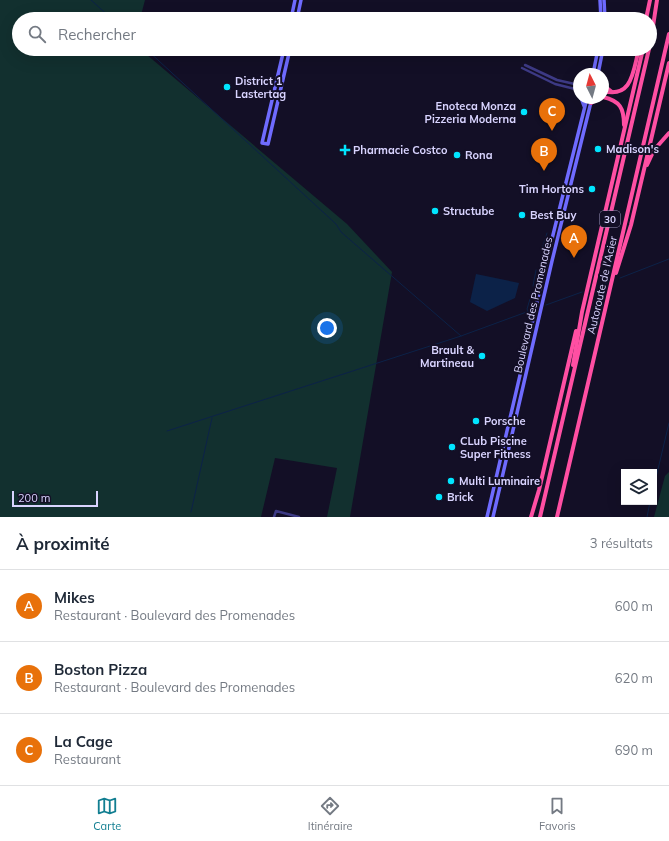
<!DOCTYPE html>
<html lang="fr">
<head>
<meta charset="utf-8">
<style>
  :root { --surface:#fff; --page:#f6f6f7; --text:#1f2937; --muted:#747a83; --line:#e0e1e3; --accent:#117e91 }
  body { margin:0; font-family:Mulish,sans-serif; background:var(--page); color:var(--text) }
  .controls { position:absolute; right:12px; bottom:12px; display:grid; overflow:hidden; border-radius:0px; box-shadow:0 4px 16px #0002 }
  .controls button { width:36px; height:36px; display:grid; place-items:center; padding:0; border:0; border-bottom:1px solid var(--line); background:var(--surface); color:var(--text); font:20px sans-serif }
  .compass { position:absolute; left:573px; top:68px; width:36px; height:36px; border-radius:50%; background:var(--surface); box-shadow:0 4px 16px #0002; rotate:354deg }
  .scale { position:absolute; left:12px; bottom:10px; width:86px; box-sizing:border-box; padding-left:4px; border:2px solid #d9d4ff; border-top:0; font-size:11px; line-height:14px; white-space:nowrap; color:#d9d4ff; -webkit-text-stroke:3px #130f26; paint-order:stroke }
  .you { position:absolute; left:327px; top:328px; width:14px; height:14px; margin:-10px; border:3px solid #fff; border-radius:50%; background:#1a73e8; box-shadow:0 0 0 6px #1a73e833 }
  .badge { display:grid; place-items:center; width:26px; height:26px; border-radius:50%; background:var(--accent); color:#fff; font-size:13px; font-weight:700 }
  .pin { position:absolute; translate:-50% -33px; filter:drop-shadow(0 1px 2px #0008) }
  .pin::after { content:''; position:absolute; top:21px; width:14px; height:12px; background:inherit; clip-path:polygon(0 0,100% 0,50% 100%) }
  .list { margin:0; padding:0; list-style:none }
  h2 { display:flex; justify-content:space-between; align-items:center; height:52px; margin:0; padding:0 16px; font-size:17px }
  h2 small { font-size:13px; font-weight:400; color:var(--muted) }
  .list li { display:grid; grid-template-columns:26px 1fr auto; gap:12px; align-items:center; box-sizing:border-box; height:72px; padding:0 16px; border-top:1px solid var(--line) }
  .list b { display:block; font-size:15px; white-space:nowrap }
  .list p { margin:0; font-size:13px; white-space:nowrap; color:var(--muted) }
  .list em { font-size:13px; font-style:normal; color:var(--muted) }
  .icon { flex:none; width:22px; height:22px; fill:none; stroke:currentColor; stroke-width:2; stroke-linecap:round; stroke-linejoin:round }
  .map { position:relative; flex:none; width:669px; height:517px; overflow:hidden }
  .search { position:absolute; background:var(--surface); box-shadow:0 4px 16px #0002; left:12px; right:12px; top:12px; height:44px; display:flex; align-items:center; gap:10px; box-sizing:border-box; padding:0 14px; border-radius:22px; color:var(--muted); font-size:15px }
  .sheet { height:268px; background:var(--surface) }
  nav { display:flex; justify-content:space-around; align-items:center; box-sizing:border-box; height:56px; border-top:1px solid var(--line); background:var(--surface); font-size:11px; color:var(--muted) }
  nav a { display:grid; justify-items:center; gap:2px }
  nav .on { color:var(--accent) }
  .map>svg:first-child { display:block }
</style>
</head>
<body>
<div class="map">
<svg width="669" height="517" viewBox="0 0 669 517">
  <rect width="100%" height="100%" fill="#130f26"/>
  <g fill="#12302f">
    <polygon points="0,0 145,0 140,19 19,19 19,49 140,49 347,224 392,272 350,517 327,517 337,468 275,458 261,517 0,517"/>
    <polygon points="669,472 669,517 654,517 665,476"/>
  </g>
  <polygon fill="#0c2248" points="476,274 519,283 515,298 487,311 470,302"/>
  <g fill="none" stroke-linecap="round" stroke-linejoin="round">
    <g stroke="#0c2248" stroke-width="1">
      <polyline points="91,0 112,19"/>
      <polyline points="146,49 336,224 341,232 461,336"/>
      <polyline points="542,249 547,233"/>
      <polyline points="620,278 669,259"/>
      <polyline points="533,286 536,270"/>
      <polyline points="598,286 607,283"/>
      <polyline points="546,305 582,292"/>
      <polyline points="528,311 527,309 530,299"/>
      <polyline points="167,431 461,336 532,310"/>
      <polyline points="654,486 669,423"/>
      <polyline points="191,512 212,418"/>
      <polyline points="647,517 650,502"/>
    </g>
    <g stroke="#3d3a85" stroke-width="2.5">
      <polyline points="525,65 557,80 579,85"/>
      <polyline points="522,68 555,84 579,90"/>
      <polyline points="274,517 276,511 299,517"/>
    </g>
    <g stroke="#6f6bff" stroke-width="3.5">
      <polyline points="600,0 601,19"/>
      <polyline points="604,0 605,19"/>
      <polyline points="291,19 295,0"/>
      <polyline points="297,19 301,0"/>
      <polyline points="284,49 262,143 268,144 290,49"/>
      <polyline points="593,74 598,49"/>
      <polyline points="598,74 603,49"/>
      <polyline points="577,85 579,84"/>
      <polyline points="576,89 579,95"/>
      <polyline points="581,98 584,106"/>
      <polyline points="487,517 547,259 587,98"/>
      <polyline points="493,517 552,261 592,98"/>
    </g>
    <g stroke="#ff4fa3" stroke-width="4">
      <polyline points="646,19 650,0"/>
      <polyline points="650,46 657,0"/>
      <polyline points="603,85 612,92"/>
      <path d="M603,91c30,8 30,-21 36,-42"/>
      <path d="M603,97c17,4 21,11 21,28"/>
      <polyline points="591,103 599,98"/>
      <polyline points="647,165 654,150 669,133"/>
      <polyline points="616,273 631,225 669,63"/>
      <polyline points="573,365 582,312 643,49"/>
      <polyline points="531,517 539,490 576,331"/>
      <polyline points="540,517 649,49"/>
      <polyline points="557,517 669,34"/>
    </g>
  </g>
  <g fill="#00e5ff" stroke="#130f26" stroke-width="1.5">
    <circle cx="227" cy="87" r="4"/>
    <circle cx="524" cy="112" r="4"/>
    <circle cx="598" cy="149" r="4"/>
    <path d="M343 144h4v4h4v4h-4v4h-4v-4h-4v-4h4z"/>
    <circle cx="457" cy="155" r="4"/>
    <circle cx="592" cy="189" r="4"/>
    <circle cx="435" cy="211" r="4"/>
    <circle cx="522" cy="215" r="4"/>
    <circle cx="482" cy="356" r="4"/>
    <circle cx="476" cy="421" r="4"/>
    <circle cx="452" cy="447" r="4"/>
    <circle cx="451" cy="481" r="4"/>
    <circle cx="439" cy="497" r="4"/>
  </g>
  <g text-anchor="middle" stroke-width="4" stroke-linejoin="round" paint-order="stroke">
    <rect fill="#130f26" stroke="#9e99be" stroke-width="1" x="600" y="211" width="20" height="16" rx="3"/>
    <g font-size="10" font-weight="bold" fill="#d9d4ff">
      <text x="610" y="223">30</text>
    </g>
    <g font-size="11" font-weight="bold" fill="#d9d4ff" stroke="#130f26" text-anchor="start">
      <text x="235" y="85">District 1<tspan x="235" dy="13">Lastertag</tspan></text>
      <text x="516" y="110" text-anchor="end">Enoteca Monza<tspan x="516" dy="13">Pizzeria Moderna</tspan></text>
      <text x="606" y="153">Madison's</text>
      <text x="353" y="154">Pharmacie Costco</text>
      <text x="465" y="159">Rona</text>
      <text x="584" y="193" text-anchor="end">Tim Hortons</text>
      <text x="443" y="215">Structube</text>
      <text x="530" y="219">Best Buy</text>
      <text x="474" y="354" text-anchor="end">Brault &amp;<tspan x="474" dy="13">Martineau</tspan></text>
      <text x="484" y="425">Porsche</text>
      <text x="460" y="445">CLub Piscine<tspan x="460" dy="13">Super Fitness</tspan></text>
      <text x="459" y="485">Multi Luminaire</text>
      <text x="447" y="501">Brick</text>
    </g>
    <g font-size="11" fill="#d9d4ff" stroke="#130f26">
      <text transform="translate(602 285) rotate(-77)" y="4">Autoroute de l'Acier</text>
      <text transform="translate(533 305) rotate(-77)" y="4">Boulevard des Promenades</text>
    </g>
  </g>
</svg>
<div class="controls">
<button><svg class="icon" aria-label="layers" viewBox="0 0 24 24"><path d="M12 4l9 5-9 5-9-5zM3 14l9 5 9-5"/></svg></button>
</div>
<svg class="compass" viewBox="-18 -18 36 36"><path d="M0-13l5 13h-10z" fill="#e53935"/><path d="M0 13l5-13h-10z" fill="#747a83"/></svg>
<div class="scale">200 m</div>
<div class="you"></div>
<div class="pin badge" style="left:574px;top:258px;background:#e8710a">A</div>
<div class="pin badge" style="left:544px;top:171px;background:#e8710a">B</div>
<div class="pin badge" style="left:552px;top:131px;background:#e8710a">C</div>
<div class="search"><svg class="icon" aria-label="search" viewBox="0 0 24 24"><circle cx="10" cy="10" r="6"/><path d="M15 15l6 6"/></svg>Rechercher</div>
</div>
<section class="sheet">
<h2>À proximité<small>3 résultats</small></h2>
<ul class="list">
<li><span class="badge" style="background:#e8710a">A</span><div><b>Mikes</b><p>Restaurant · Boulevard des Promenades</p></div><em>600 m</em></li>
<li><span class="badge" style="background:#e8710a">B</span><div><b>Boston Pizza</b><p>Restaurant · Boulevard des Promenades</p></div><em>620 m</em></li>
<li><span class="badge" style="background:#e8710a">C</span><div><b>La Cage</b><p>Restaurant</p></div><em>690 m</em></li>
</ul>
</section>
<nav>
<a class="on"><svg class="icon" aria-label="map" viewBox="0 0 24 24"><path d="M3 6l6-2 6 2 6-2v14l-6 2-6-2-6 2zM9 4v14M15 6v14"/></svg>Carte</a>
<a><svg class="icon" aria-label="directions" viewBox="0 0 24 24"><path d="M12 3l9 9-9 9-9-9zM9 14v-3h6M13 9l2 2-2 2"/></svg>Itinéraire</a>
<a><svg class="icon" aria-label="saved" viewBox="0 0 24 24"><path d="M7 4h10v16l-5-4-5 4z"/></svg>Favoris</a>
</nav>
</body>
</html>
